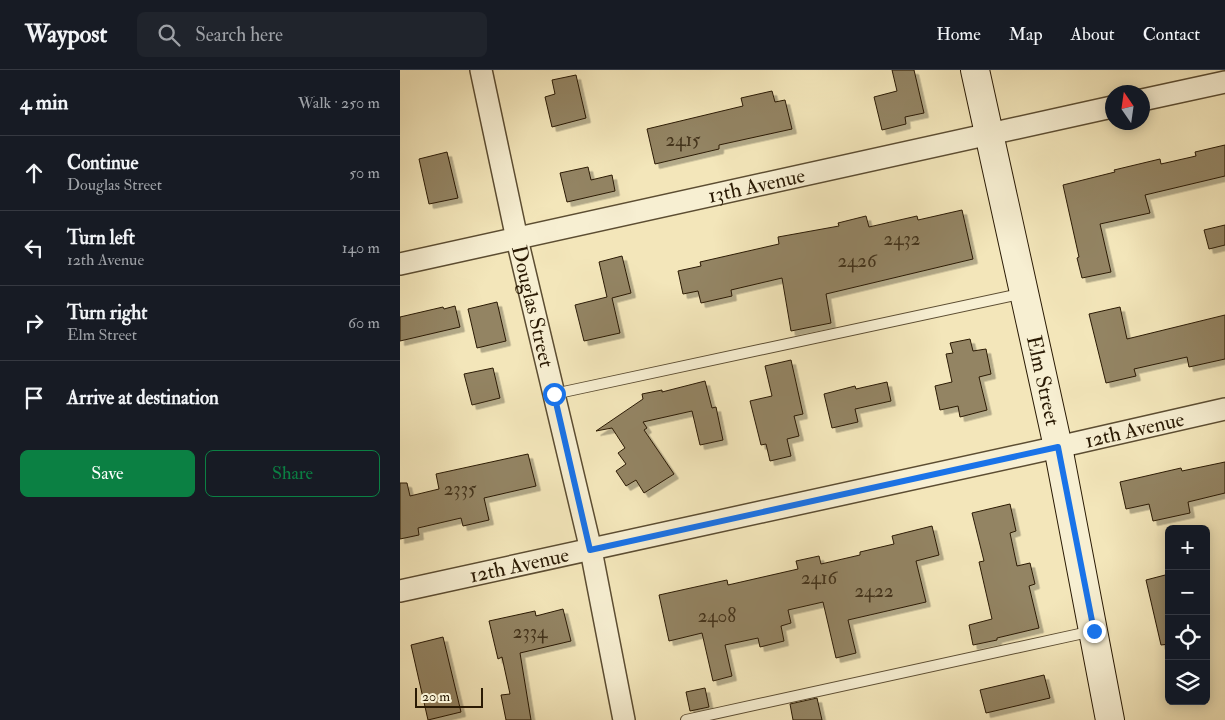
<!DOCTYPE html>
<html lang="en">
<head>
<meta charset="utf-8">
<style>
  :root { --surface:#171b24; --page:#20242c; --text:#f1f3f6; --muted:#9ea1a6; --line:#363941; --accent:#0b8043 }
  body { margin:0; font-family:"IM FELL Double Pica",serif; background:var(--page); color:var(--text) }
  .controls { position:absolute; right:15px; bottom:15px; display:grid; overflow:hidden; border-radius:8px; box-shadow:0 2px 12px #0003 }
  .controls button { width:45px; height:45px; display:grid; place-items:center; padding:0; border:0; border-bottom:1px solid var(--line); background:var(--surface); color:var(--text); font:25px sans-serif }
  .compass { position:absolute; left:705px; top:15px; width:45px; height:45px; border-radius:50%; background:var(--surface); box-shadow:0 2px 12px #0003; rotate:347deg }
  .scale { position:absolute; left:15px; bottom:12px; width:68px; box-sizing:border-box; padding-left:5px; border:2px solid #2a1a04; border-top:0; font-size:14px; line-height:18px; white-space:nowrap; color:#2a1a04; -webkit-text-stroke:4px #f7efd2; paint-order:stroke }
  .stop { position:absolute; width:15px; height:15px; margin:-11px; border:4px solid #1a73e8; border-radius:50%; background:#fff }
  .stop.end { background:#1a73e8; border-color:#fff; box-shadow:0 1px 5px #0008 }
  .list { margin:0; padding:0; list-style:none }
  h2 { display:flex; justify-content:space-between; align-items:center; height:65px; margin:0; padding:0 20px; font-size:21px }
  h2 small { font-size:16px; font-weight:400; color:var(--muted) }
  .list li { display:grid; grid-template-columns:32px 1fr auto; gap:15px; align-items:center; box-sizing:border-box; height:75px; padding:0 20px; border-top:1px solid var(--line) }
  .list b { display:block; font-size:19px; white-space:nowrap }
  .list p { margin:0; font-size:16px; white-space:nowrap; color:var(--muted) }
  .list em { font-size:16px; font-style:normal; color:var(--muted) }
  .actions { display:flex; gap:10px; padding:15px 20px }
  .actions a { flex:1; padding:11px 0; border:1px solid var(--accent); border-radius:8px; text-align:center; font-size:18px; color:var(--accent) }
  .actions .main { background:var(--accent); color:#fff }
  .icon { flex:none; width:28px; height:28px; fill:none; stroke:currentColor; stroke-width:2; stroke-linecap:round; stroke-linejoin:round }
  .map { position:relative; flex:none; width:825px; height:650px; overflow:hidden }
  header { display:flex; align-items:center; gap:30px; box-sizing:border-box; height:70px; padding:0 25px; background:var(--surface); border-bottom:1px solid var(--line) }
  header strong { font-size:24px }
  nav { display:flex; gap:28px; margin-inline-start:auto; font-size:18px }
  .search { width:350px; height:45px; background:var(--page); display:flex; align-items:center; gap:12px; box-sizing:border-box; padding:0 18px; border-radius:8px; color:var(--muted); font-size:19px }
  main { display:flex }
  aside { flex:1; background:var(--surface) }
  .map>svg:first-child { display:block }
</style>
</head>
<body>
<header>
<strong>Waypost</strong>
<div class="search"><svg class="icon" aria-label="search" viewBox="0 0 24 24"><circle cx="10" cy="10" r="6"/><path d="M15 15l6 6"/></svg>Search here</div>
<nav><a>Home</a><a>Map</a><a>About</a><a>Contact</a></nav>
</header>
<main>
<aside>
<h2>4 min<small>Walk · 250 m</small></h2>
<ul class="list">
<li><svg class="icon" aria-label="ahead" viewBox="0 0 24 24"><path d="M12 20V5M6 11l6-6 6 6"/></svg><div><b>Continue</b><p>Douglas Street</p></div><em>50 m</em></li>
<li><svg class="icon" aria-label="left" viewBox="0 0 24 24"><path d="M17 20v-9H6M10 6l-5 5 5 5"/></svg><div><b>Turn left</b><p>12th Avenue</p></div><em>140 m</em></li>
<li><svg class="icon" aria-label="right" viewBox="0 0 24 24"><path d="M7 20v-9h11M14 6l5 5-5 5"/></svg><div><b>Turn right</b><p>Elm Street</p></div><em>60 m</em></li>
<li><svg class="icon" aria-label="arrive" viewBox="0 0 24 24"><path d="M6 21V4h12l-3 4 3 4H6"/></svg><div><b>Arrive at destination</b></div></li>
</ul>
<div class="actions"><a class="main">Save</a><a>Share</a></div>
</aside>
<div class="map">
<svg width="825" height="650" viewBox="0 0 825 650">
  <defs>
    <filter id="shadow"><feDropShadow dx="4.5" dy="4.5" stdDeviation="0" flood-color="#0004"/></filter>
  </defs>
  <rect width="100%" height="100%" fill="#f3e6ba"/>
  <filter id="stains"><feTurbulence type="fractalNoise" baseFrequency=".004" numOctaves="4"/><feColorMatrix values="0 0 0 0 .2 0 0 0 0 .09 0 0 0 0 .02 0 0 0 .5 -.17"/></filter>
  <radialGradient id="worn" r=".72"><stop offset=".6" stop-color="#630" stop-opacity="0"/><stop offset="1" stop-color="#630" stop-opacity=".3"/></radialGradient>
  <g fill="#938463" stroke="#2a1a04" filter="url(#shadow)">
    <polygon points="492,0 514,0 524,43 505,47 506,54 482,60 474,27 497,21"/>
    <polygon points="176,5 186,48 152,57 145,27 155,24 152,10"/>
    <polygon points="372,21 375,32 385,30 392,59 319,75 319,79 255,94 247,59 343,36 341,28"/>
    <polygon points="825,75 825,106 745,125 750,143 700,154 711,202 682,208 677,188 679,187 663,115 715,102 714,100 760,89 761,94 796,86 795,82"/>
    <polygon points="47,82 58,128 29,134 19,89"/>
    <polygon points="188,97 191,110 212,105 215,121 167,132 160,103"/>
    <polygon points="562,140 573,189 426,224 431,253 391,261 382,208 331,220 332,226 301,233 298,221 283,224 278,201 301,196 300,192 379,174 378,167 439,156 438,153 466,146 469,157 517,146 518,150"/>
    <polygon points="825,155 825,175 809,179 804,160"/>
    <polygon points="222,186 231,223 212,228 220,263 184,271 175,235 207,227 199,192"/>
    <polygon points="97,232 106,271 77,278 68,239"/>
    <polygon points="55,236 60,257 0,271 0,247 43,237 44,239"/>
    <polygon points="720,237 727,269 825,245 825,289 789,297 787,287 734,299 736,306 706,313 689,244"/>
    <polygon points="570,269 573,281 586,279 591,304 579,307 587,340 560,347 558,336 540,340 535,316 552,312 546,284 553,283 550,273"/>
    <polygon points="391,290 403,344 394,346 399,366 387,369 391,386 370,391 366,374 361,375 350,331 372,326 365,296"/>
    <polygon points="93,298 100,328 72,335 64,304"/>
    <polygon points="305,311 312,338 316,337 323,370 300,375 292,341 243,352 247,358 244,360 274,404 244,423 236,410 226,416 216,401 226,394 218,383 225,378 212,358 196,361 243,329 242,324 262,320 262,322"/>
    <polygon points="487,312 491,331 455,339 458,352 432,358 424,324 455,316 456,319"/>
    <polygon points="128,384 136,416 84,428 89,450 63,456 61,448 18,458 19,465 0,469 0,413 7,413 10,426 39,419 36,404"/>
    <polygon points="825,392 825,423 788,432 790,443 753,451 749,434 726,439 720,412 781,398 782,401"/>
    <polygon points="610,434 616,461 610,463 617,496 630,493 635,514 629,516 639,558 597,568 597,570 573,575 569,555 592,549 579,492 584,491 572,443"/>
    <polygon points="532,456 539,485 516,491 526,532 448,550 456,583 436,588 423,532 388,540 391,553 381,556 384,571 360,577 358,568 325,575 332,606 313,611 302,563 269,571 259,525 327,510 328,515 398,499 396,491 419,486 421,494 460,485 460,482 494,474 492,466"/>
    <polygon points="769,504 769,574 761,575 746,510"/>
    <polygon points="163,539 171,571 120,583 131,650 106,650 101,625 110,624 102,587 98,589 89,551 135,541 136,546"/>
    <polygon points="43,567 61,642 28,650 11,575"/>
    <polygon points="644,605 650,628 586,643 580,620"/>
    <polygon points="305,618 309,637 290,641 286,622"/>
    <polygon points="417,628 422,650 393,650 390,634"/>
  </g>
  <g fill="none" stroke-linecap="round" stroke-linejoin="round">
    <defs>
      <g id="lane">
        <polyline points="154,324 624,223"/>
        <polyline points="286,650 693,561"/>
      </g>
      <g id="street">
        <path id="s1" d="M81,0l36,169 74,311 33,170"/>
        <polyline points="742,30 825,12"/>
        <path id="s2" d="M0,194l712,-157"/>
        <path id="s3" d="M0,521l658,-144 167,-38"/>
      </g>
      <g id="secondary">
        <path id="s4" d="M575,0l83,377 52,273"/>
      </g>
    </defs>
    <use href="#lane" stroke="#5c4d32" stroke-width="12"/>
    <use href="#street" stroke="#5c4d32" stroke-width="24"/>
    <use href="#secondary" stroke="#2a1a04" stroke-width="30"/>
    <use href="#lane" stroke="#f7efd2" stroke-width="10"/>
    <use href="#street" stroke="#f7efd2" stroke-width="21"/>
    <use href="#secondary" stroke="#f7efd2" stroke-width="28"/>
  </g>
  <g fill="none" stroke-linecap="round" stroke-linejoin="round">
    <polyline stroke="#1a73e8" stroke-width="6" points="154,324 190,480 658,377 694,561"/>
  </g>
  <g text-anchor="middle" stroke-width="5" stroke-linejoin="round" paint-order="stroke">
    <g font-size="19" fill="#44341c">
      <text x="283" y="76">2415</text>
      <text x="502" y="175">2432</text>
      <text x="457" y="197">2426</text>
      <text x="60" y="425">2335</text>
      <text x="419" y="514">2416</text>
      <text x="474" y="527">2422</text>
      <text x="317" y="552">2408</text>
      <text x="130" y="568">2334</text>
    </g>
    <g font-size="21" fill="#2a1a04" stroke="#f7efd2">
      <text dy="7" stroke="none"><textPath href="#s2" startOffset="365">13th Avenue</textPath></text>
      <text dy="7" stroke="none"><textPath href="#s1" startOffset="242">Douglas Street</textPath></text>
      <text dy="7" stroke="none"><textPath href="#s4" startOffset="318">Elm Street</textPath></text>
      <text dy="7" stroke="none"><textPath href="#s3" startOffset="752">12th Avenue</textPath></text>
      <text dy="7" stroke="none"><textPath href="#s3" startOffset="122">12th Avenue</textPath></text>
    </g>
  </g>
  <rect width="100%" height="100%" filter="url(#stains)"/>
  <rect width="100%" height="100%" fill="url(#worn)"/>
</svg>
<div class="controls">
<button>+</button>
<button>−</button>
<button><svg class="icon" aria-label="locate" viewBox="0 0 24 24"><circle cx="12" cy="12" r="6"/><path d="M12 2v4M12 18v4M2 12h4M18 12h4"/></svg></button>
<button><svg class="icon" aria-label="layers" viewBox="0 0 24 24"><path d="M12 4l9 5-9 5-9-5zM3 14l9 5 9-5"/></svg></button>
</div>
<svg class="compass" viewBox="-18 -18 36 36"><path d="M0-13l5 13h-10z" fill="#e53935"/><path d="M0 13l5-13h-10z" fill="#9ea1a6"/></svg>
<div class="scale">20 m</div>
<div class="stop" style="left:154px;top:324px"></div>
<div class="stop end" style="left:694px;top:561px"></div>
</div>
</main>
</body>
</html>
